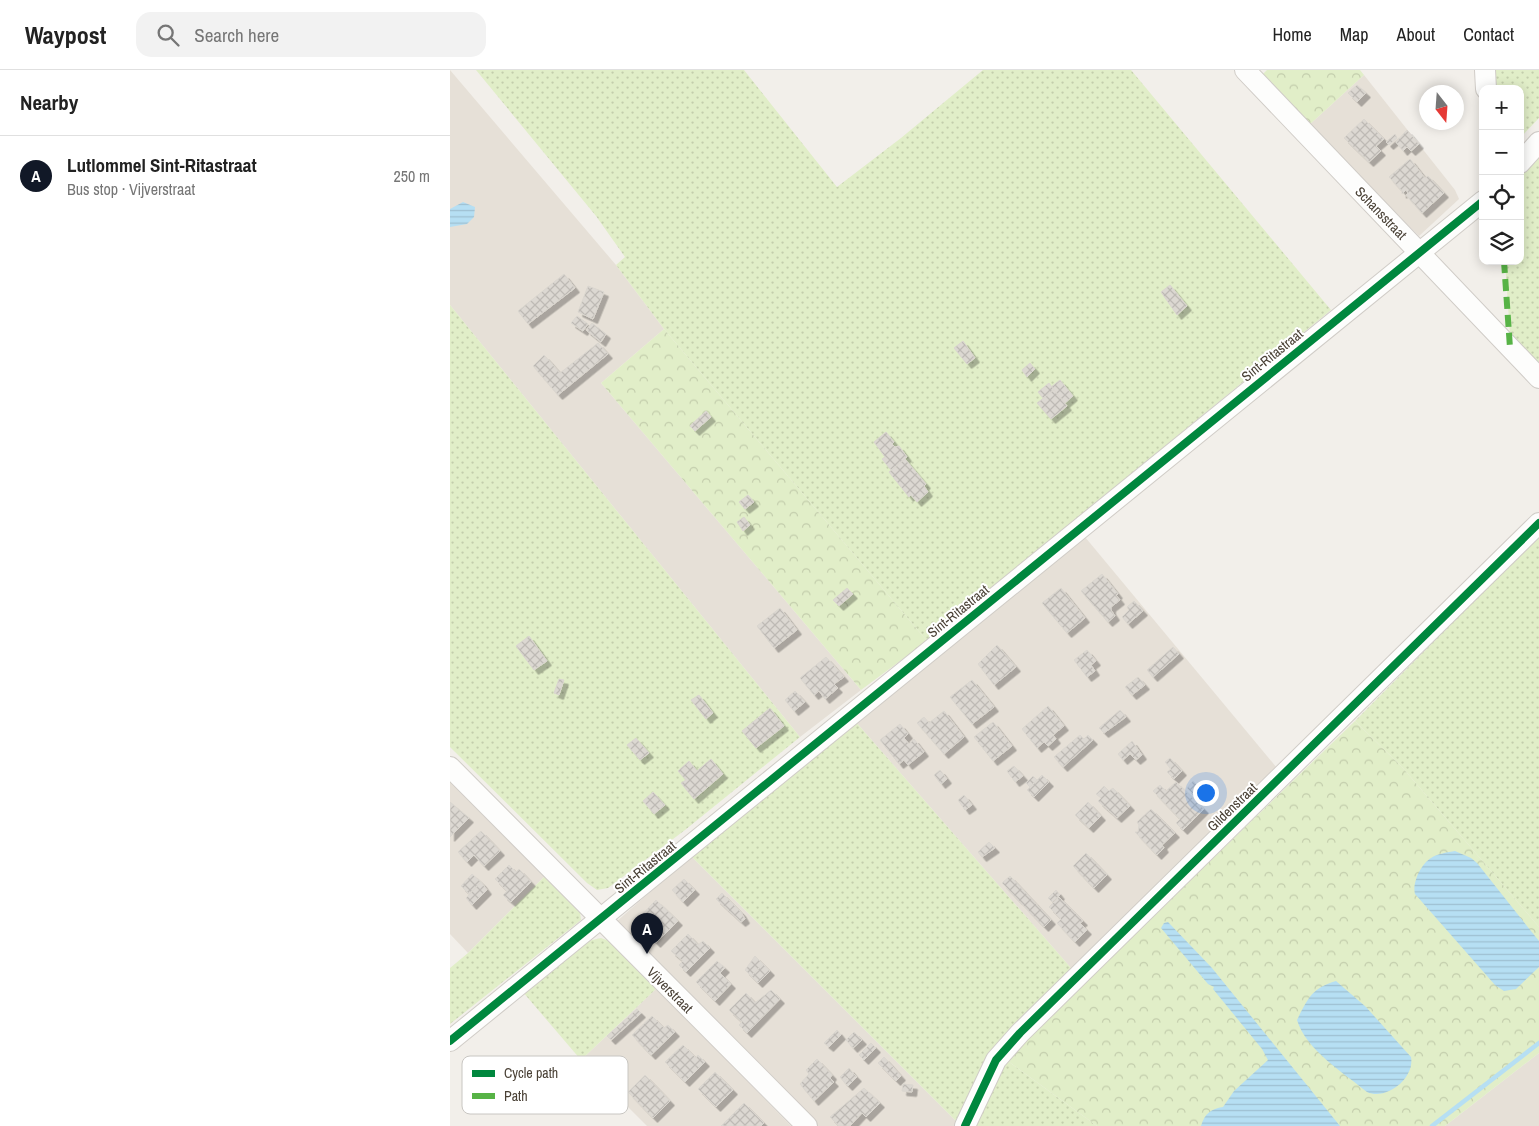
<!DOCTYPE html>
<html lang="en">
<head>
<meta charset="utf-8">
<style>
  :root { --surface:#fff; --page:#f2f2f2; --text:#222; --muted:#767676; --line:#e0e0e0; --accent:#111827 }
  body { margin:0; font-family:"Archivo Narrow",sans-serif; background:var(--page); color:var(--text) }
  .controls { position:absolute; right:15px; top:15px; display:grid; overflow:hidden; border-radius:10px; box-shadow:0 2px 12px #0003 }
  .controls button { width:45px; height:45px; display:grid; place-items:center; padding:0; border:0; border-bottom:1px solid var(--line); background:var(--surface); color:var(--text); font:25px sans-serif }
  .compass { position:absolute; left:969px; top:15px; width:45px; height:45px; border-radius:50%; background:var(--surface); box-shadow:0 2px 12px #0003; rotate:163deg }
  .you { position:absolute; left:755px; top:722px; width:18px; height:18px; margin:-12px; border:4px solid #fff; border-radius:50%; background:#1a73e8; box-shadow:0 0 0 8px #1a73e833 }
  .badge { display:grid; place-items:center; width:32px; height:32px; border-radius:50%; background:var(--accent); color:#fff; font-size:16px; font-weight:700 }
  .pin { position:absolute; translate:-50% -41px; filter:drop-shadow(0 1px 2px #0008) }
  .pin::after { content:''; position:absolute; top:26px; width:18px; height:15px; background:inherit; clip-path:polygon(0 0,100% 0,50% 100%) }
  .list { margin:0; padding:0; list-style:none }
  h2 { display:flex; justify-content:space-between; align-items:center; height:65px; margin:0; padding:0 20px; font-size:21px }
  h2 small { font-size:16px; font-weight:400; color:var(--muted) }
  .list li { display:grid; grid-template-columns:32px 1fr auto; gap:15px; align-items:center; box-sizing:border-box; height:80px; padding:0 20px; border-top:1px solid var(--line) }
  .list b { display:block; font-size:19px; white-space:nowrap }
  .list p { margin:0; font-size:16px; white-space:nowrap; color:var(--muted) }
  .list em { font-size:16px; font-style:normal; color:var(--muted) }
  .icon { flex:none; width:28px; height:28px; fill:none; stroke:currentColor; stroke-width:2; stroke-linecap:round; stroke-linejoin:round }
  .map { position:relative; flex:none; width:1089px; height:1056px; overflow:hidden }
  header { display:flex; align-items:center; gap:30px; box-sizing:border-box; height:70px; padding:0 25px; background:var(--surface); border-bottom:1px solid var(--line) }
  header strong { font-size:24px }
  nav { display:flex; gap:28px; margin-inline-start:auto; font-size:18px }
  .search { width:350px; height:45px; background:var(--page); display:flex; align-items:center; gap:12px; box-sizing:border-box; padding:0 18px; border-radius:15px; color:var(--muted); font-size:19px }
  main { display:flex }
  aside { flex:1; background:var(--surface) }
  .map>svg:first-child { display:block }
</style>
</head>
<body>
<header>
<strong>Waypost</strong>
<div class="search"><svg class="icon" aria-label="search" viewBox="0 0 24 24"><circle cx="10" cy="10" r="6"/><path d="M15 15l6 6"/></svg>Search here</div>
<nav><a>Home</a><a>Map</a><a>About</a><a>Contact</a></nav>
</header>
<main>
<aside>
<h2>Nearby<small></small></h2>
<ul class="list">
<li><span class="badge">A</span><div><b>Lutlommel Sint-Ritastraat</b><p>Bus stop · Vijverstraat</p></div><em>250 m</em></li>
</ul>
</aside>
<div class="map">
<svg width="1089" height="1056" viewBox="0 0 1089 1056">
  <defs>
    <pattern id="grass-dots" width="8" height="8" patternUnits="userSpaceOnUse" patternTransform="scale(1.25)"><rect width="8" height="8" fill="#e1eec8"/><path d="M2 2h.1M6 6h.1" fill="none" stroke="#c3cdac" stroke-width="1.8" stroke-linecap="round"/></pattern>
    <pattern id="forest-crowns" width="20" height="18" patternUnits="userSpaceOnUse" patternTransform="scale(1.25)"><rect width="20" height="18" fill="#e1eec8"/><path d="M2 6a3 3 0 1 1 6 0M12 15a3 3 0 1 1 6 0" fill="none" stroke="#c3cdac"/></pattern>
    <pattern id="water-rules" width="6" height="5" patternUnits="userSpaceOnUse" patternTransform="scale(1.25)"><rect width="6" height="5" fill="#b6dff3"/><path d="M0 2.5h6" fill="none" stroke="#9ec0d1"/></pattern>
    <pattern id="building-cross-hatch" width="8" height="8" patternUnits="userSpaceOnUse" patternTransform="scale(1.25)"><rect width="8" height="8" fill="#dcd8d2"/><path d="M0 0l8 8M0 8l8-8" fill="none" stroke="#bebab5"/></pattern>
    <filter id="shadow"><feDropShadow dx="4.5" dy="4.5" stdDeviation="0" flood-color="#0004"/></filter>
  </defs>
  <rect width="100%" height="100%" fill="#f2efea"/>
  <g fill="#e6e0d7">
    <polygon points="0,0 166,195 214,259 151,313 411,620 350,667 0,235"/>
    <polygon points="914,5 1005,120 1009,129 969,166 858,56"/>
    <polygon points="635,467 827,698 621,898 405,651"/>
    <polygon points="0,707 96,805 18,883 0,864"/>
    <polygon points="241,786 509,1054 508,1056 367,1056 166,852"/>
    <polygon points="207,918 341,1056 197,1056 131,990"/>
    <polygon points="1089,983 1089,1056 995,1056"/>
  </g>
  <g fill="url(#grass-dots)">
    <polygon points="26,0 294,0 387,117 451,68 533,0 681,0 881,240 477,571 214,259 166,195 175,187 146,146"/>
    <polygon points="1042,0 1089,0 1089,48 1070,68 1070,19 1043,19"/>
    <polygon points="1089,85 1089,293 1060,265 1055,191 1070,191 1070,104"/>
    <polygon points="0,235 350,667 235,760 158,818 147,820 137,813 0,677"/>
    <polygon points="1089,466 1089,857 952,697 905,651"/>
    <polygon points="405,651 621,898 535,992 509,1054 241,786"/>
    <polygon points="96,805 130,842 131,850 0,954 0,898 18,883"/>
    <polygon points="151,868 162,872 207,918 131,990 72,921 138,871"/>
    <polygon points="555,989 647,1056 523,1056"/>
  </g>
  <g fill="url(#forest-crowns)">
    <polygon points="817,0 910,0 914,5 858,56 811,6"/>
    <polygon points="214,259 477,571 411,620 151,313"/>
    <polygon points="905,651 952,697 1089,857 1089,983 995,1056 647,1056 555,989"/>
  </g>
  <g fill="url(#water-rules)">
    <polygon points="13,132 25,137 24,147 17,154 0,157 0,139"/>
    <path d="M1005,781l16,7 6,5 62,78v26l-23,22 -12,2 -9,-6 -80,-91c-3,-11 6,-30 16,-36 6,-4 17,-6 24,-7z"/>
    <path d="M718,852l44,46 128,158h-139c4,-13 10,-17 22,-19l11,-16 34,-31 -6,-11 -49,-60 1,-2 -6,-3 -47,-56 3,-5z"/>
    <path d="M886,911l30,26 45,50c4,21 -24,44 -44,35 -23,-19 -61,-42 -70,-72 11,-22 15,-32 39,-39z"/>
  </g>
  <g fill="none" stroke-linecap="round" stroke-linejoin="round">
    <polyline stroke="#b6dff3" stroke-width="4.5" points="982,1056 1089,973"/>
  </g>
  <g fill="url(#building-cross-hatch)" stroke="#dad6cf" filter="url(#shadow)">
    <polygon points="907,15 916,23 907,32 898,23"/>
    <polygon points="914,49 934,69 926,76 931,81 919,92 894,68"/>
    <polygon points="957,60 969,74 961,81 957,77 953,81 946,72"/>
    <polygon points="945,64 947,68 939,75 936,72"/>
    <polygon points="960,89 975,108 978,106 994,123 972,143 956,125 958,123 956,120 952,124 952,121 939,107"/>
    <polygon points="114,204 125,218 78,254 68,241"/>
    <polygon points="720,215 737,236 727,245 711,222"/>
    <polygon points="138,216 154,222 143,249 128,242"/>
    <polygon points="127,246 138,254 133,261 121,253"/>
    <polygon points="142,253 156,264 151,272 136,260"/>
    <polygon points="513,271 525,288 517,294 504,278"/>
    <polygon points="148,273 158,284 108,325 83,296 94,285 110,303"/>
    <polygon points="580,293 585,299 577,307 572,300"/>
    <polygon points="610,310 623,326 615,333 601,317"/>
    <polygon points="599,313 604,320 593,328 588,322"/>
    <polygon points="604,320 617,336 601,349 587,333"/>
    <polygon points="256,341 261,347 245,361 240,356"/>
    <polygon points="436,362 444,372 442,374 445,377 449,376 457,387 441,400 432,389 435,387 424,372"/>
    <polygon points="455,389 476,414 474,416 478,422 467,432 461,425 459,427 439,402"/>
    <polygon points="298,425 304,432 295,439 289,432"/>
    <polygon points="294,447 300,455 293,461 287,452"/>
    <polygon points="652,504 668,524 666,525 670,530 661,537 661,540 665,546 658,552 631,521"/>
    <polygon points="397,518 403,524 389,536 383,530"/>
    <polygon points="611,518 635,548 617,563 592,533"/>
    <polygon points="684,531 693,541 678,554 672,547 679,540 677,537"/>
    <polygon points="330,538 347,560 324,578 307,556"/>
    <polygon points="79,566 97,591 84,600 66,576"/>
    <polygon points="547,575 566,597 544,615 528,594"/>
    <polygon points="723,577 729,584 703,607 697,600"/>
    <polygon points="637,580 646,591 641,595 645,601 637,607 624,590"/>
    <polygon points="376,587 394,607 384,614 388,618 375,629 369,621 364,625 350,608"/>
    <polygon points="688,607 695,615 682,625 675,617"/>
    <polygon points="109,609 114,610 109,625 104,623"/>
    <polygon points="522,610 544,637 522,654 500,627"/>
    <polygon points="345,621 355,632 344,641 335,630"/>
    <polygon points="249,625 263,643 256,649 241,630"/>
    <polygon points="598,636 614,656 603,665 606,669 598,676 594,672 587,678 572,659"/>
    <polygon points="320,638 334,656 306,678 292,661"/>
    <polygon points="670,640 676,647 654,663 649,658"/>
    <polygon points="494,641 514,667 494,684 467,653 474,647 479,653"/>
    <polygon points="543,652 562,676 543,691 524,667"/>
    <polygon points="450,654 458,664 454,668 459,674 464,669 474,682 458,695 454,690 449,694 430,670"/>
    <polygon points="630,665 634,669 638,665 643,670 613,697 604,687"/>
    <polygon points="186,668 199,683 190,690 177,675"/>
    <polygon points="682,671 692,685 686,690 680,684 673,690 668,684"/>
    <polygon points="720,688 732,701 724,709 717,702 721,699 715,692"/>
    <polygon points="261,689 273,704 244,729 231,713 236,710 228,701 239,691 247,701"/>
    <polygon points="564,696 573,706 565,712 557,701"/>
    <polygon points="490,700 497,709 491,714 484,705"/>
    <polygon points="592,705 599,712 584,727 577,720"/>
    <polygon points="583,706 587,710 580,717 576,713"/>
    <polygon points="743,711 751,719 745,726 737,718"/>
    <polygon points="726,712 754,739 733,760 726,753 730,749 703,721 710,715 716,721"/>
    <polygon points="654,716 659,721 663,718 680,736 667,748 648,731 651,728 646,724"/>
    <polygon points="203,722 215,735 204,744 193,731"/>
    <polygon points="514,725 522,735 515,740 508,730"/>
    <polygon points="0,732 19,748 0,767"/>
    <polygon points="638,732 651,746 639,758 625,745"/>
    <polygon points="701,739 725,763 712,775 714,778 707,785 685,762 688,762 689,755 687,752"/>
    <polygon points="31,761 50,781 34,796 24,785 17,792 8,782"/>
    <polygon points="539,772 545,778 532,787 528,782"/>
    <polygon points="636,783 657,805 644,818 623,796"/>
    <polygon points="59,795 66,802 69,799 81,812 61,832 53,825 57,821 45,809"/>
    <polygon points="22,804 31,812 19,824 11,816"/>
    <polygon points="560,806 601,850 594,857 552,813"/>
    <polygon points="234,809 245,820 233,832 222,820"/>
    <polygon points="31,812 37,820 22,835 16,828"/>
    <polygon points="606,820 610,825 602,832 598,828"/>
    <polygon points="272,823 291,842 295,849 291,852 266,829"/>
    <polygon points="609,827 633,851 630,853 637,860 625,872 607,853 611,849 599,837"/>
    <polygon points="206,830 228,851 206,873 185,852"/>
    <polygon points="238,864 248,875 253,871 260,878 236,902 229,895 233,891 221,881"/>
    <polygon points="305,886 313,894 301,906 295,900"/>
    <polygon points="267,891 275,898 270,903 281,914 265,931 246,912"/>
    <polygon points="313,894 320,901 308,913 301,906"/>
    <polygon points="321,920 330,929 297,963 289,955 292,952 279,940 296,923 305,933"/>
    <polygon points="187,939 191,943 161,970 157,966"/>
    <polygon points="202,946 214,958 218,955 225,962 201,985 182,965"/>
    <polygon points="387,960 391,965 379,977 374,973"/>
    <polygon points="404,962 412,970 403,978 396,970"/>
    <polygon points="421,973 426,978 414,990 409,985"/>
    <polygon points="233,975 246,988 248,985 255,992 235,1012 215,992"/>
    <polygon points="434,987 451,1006 446,1011 428,993"/>
    <polygon points="367,989 382,1005 380,1008 384,1012 364,1031 350,1014 359,1004 356,1000"/>
    <polygon points="399,998 403,1003 394,1012 390,1007"/>
    <polygon points="265,1002 283,1020 266,1037 248,1019"/>
    <polygon points="403,1003 407,1007 398,1016 394,1012"/>
    <polygon points="195,1005 220,1031 203,1048 178,1022"/>
    <polygon points="453,1014 463,1015 462,1022 452,1021"/>
    <polygon points="414,1018 430,1033 416,1047 412,1043 400,1056 389,1056 380,1047"/>
    <polygon points="294,1033 314,1053 311,1056 271,1056"/>
  </g>
  <g fill="none" stroke-linecap="round" stroke-linejoin="round">
    <defs>
      <g id="minor">
        <polyline points="795,0 1089,308"/>
        <polyline points="1035,0 1036,19"/>
        <polyline points="1070,93 1089,72"/>
        <polyline points="0,697 357,1056"/>
        <polyline points="0,971 1033,131"/>
        <polyline points="515,1056 546,990 570,963 1089,453"/>
      </g>
    </defs>
    <use href="#minor" stroke="#d0ccc7" stroke-width="22"/>
    <use href="#minor" stroke="#fdfdfc" stroke-width="20"/>
    <polyline stroke="#57b346" stroke-width="6" stroke-dasharray="12 6" stroke-linecap="butt" points="1054,191 1060,278"/>
    <defs>
      <g id="cycleway">
        <polyline points="0,971 1033,131"/>
        <polyline points="515,1056 546,990 570,963 1089,453"/>
      </g>
    </defs>
    <use href="#cycleway" stroke="#fff" stroke-width="11"/>
    <use href="#cycleway" stroke="#00873e" stroke-width="8"/>
  </g>
  <g text-anchor="middle" stroke-width="4" stroke-linejoin="round" paint-order="stroke">
    <g font-size="14" fill="#494035" stroke="#fff">
      <text transform="translate(931 143) rotate(46)" y="5">Schansstraat</text>
      <text transform="translate(822 285) rotate(-39)" y="5">Sint-Ritastraat</text>
      <text transform="translate(508 541) rotate(-39)" y="5">Sint-Ritastraat</text>
      <text transform="translate(782 737) rotate(-44)" y="5">Gildenstraat</text>
      <text transform="translate(195 797) rotate(-39)" y="5">Sint-Ritastraat</text>
      <text transform="translate(220 920) rotate(45)" y="5">Vijverstraat</text>
    </g>
  </g>
  <rect x="12" y="986" width="166" height="58" rx="8" fill="#fff" stroke="#c8c6c2" stroke-width="1"/>
  <rect x="22" y="1000" width="23" height="7" fill="#00873e"/>
  <rect x="22" y="1023" width="23" height="6" fill="#57b346"/>
  <g font-size="14" fill="#494035">
    <text x="54" y="1008">Cycle path</text>
    <text x="54" y="1031">Path</text>
  </g>
</svg>
<div class="controls">
<button>+</button>
<button>−</button>
<button><svg class="icon" aria-label="locate" viewBox="0 0 24 24"><circle cx="12" cy="12" r="6"/><path d="M12 2v4M12 18v4M2 12h4M18 12h4"/></svg></button>
<button><svg class="icon" aria-label="layers" viewBox="0 0 24 24"><path d="M12 4l9 5-9 5-9-5zM3 14l9 5 9-5"/></svg></button>
</div>
<svg class="compass" viewBox="-18 -18 36 36"><path d="M0-13l5 13h-10z" fill="#e53935"/><path d="M0 13l5-13h-10z" fill="#767676"/></svg>
<div class="you"></div>
<div class="pin badge" style="left:197px;top:884px">A</div>
</div>
</main>
</body>
</html>
